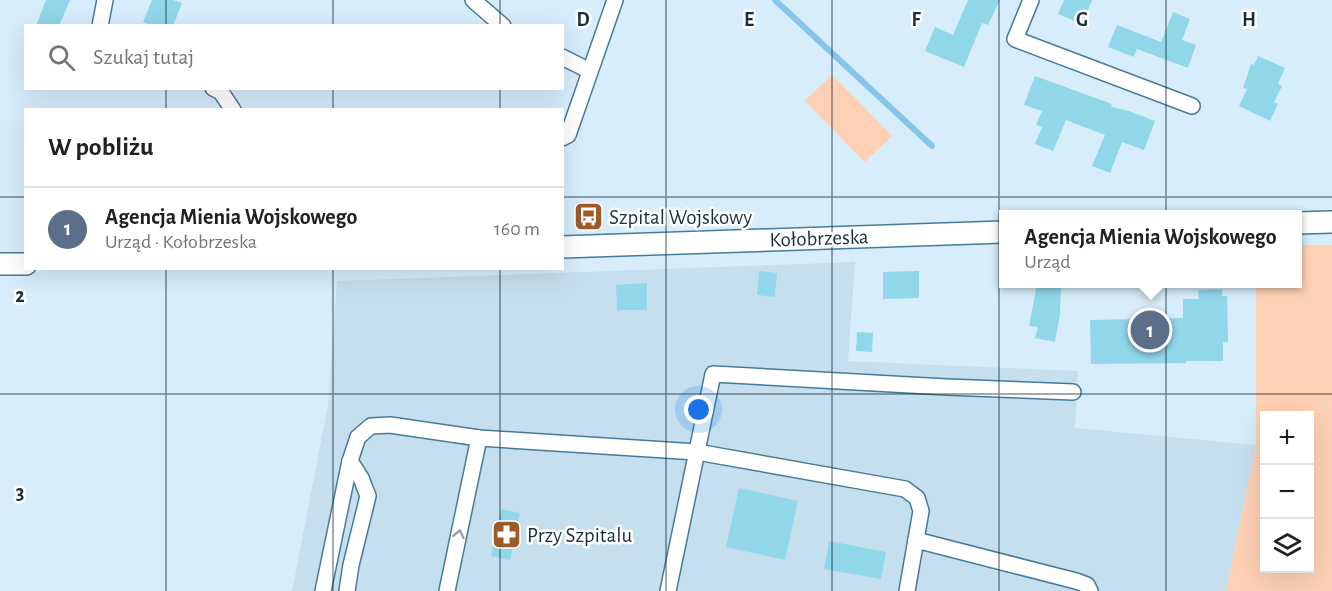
<!DOCTYPE html>
<html lang="pl">
<head>
<meta charset="utf-8">
<style>
  :root { --surface:#fff; --page:#f2f2f2; --text:#202124; --muted:#757577; --line:#e0e0e0; --accent:#d93025 }
  body { margin:0; font-family:"Alegreya Sans",sans-serif; background:var(--page); color:var(--text) }
  .controls { position:absolute; right:18px; bottom:18px; display:grid; overflow:hidden; border-radius:0px; box-shadow:0 6px 24px #0002 }
  .controls button { width:54px; height:54px; display:grid; place-items:center; padding:0; border:0; border-bottom:2px solid var(--line); background:var(--surface); color:var(--text); font:30px sans-serif }
  .you { position:absolute; left:699px; top:410px; width:21px; height:21px; margin:-15px; border:4px solid #fff; border-radius:50%; background:#1a73e8; box-shadow:0 0 0 9px #1a73e833 }
  .badge { display:grid; place-items:center; width:39px; height:39px; border-radius:50%; background:var(--accent); color:#fff; font-size:20px; font-weight:700 }
  .pin { position:absolute; translate:-50% -50%; border:3px solid #fff; box-shadow:0 2px 6px #0006 }
  .popup { position:absolute; left:999px; top:210px; width:303px; height:78px; box-sizing:border-box; display:grid; place-content:center; border-radius:0px; background:var(--surface); filter:drop-shadow(0 2px 4px #0005); font-size:20px; white-space:nowrap; color:var(--muted) }
  .popup b { font-size:22px; color:var(--text) }
  .popup::after { content:''; position:absolute; left:50%; top:100%; margin-left:-12px; border:12px solid transparent; border-top-color:var(--surface) }
  .list { margin:0; padding:0; list-style:none }
  h2 { display:flex; justify-content:space-between; align-items:center; height:78px; margin:0; padding:0 24px; font-size:26px }
  h2 small { font-size:20px; font-weight:400; color:var(--muted) }
  .list li { display:grid; grid-template-columns:39px 1fr auto; gap:18px; align-items:center; box-sizing:border-box; height:84px; padding:0 24px; border-top:2px solid var(--line) }
  .list b { display:block; font-size:22px; white-space:nowrap }
  .list p { margin:0; font-size:20px; white-space:nowrap; color:var(--muted) }
  .list em { font-size:20px; font-style:normal; color:var(--muted) }
  .icon { flex:none; width:33px; height:33px; fill:none; stroke:currentColor; stroke-width:2; stroke-linecap:round; stroke-linejoin:round }
  .map { position:relative; flex:none; width:1332px; height:591px; overflow:hidden }
  .search { position:absolute; background:var(--surface); box-shadow:0 6px 24px #0002; left:24px; top:24px; width:540px; height:66px; display:flex; align-items:center; gap:15px; box-sizing:border-box; padding:0 21px; border-radius:0px; color:var(--muted); font-size:22px }
  .panel { position:absolute; background:var(--surface); box-shadow:0 6px 24px #0002; left:24px; top:108px; width:540px; height:162px; border-radius:0px }
  .map>svg:first-child { display:block }
</style>
</head>
<body>
<div class="map">
<svg width="1332" height="591" viewBox="0 0 1332 591">
  <rect width="100%" height="100%" fill="#d7edfb"/>
  <polygon fill="#c6dfee" points="855,262 848,361 1078,371 1075,428 1256,445 1226,591 292,591 328,405 337,281"/>
  <g fill="#fed1b4" fill-rule="evenodd">
    <polygon points="832,75 892,136 865,162 805,101"/>
    <path d="M1297,245h35v346h-106l30,-146v-161h41zM1264,416h46v152h-46z"/>
  </g>
  <g fill="none" stroke-linecap="round" stroke-linejoin="round">
    <polyline stroke="#85c5ea" stroke-width="6" points="775,0 932,146"/>
  </g>
  <g fill="#90d7e9">
    <polygon points="46,0 70,0 59,26 36,26"/>
    <polygon points="152,0 173,0 182,3 173,26 153,26 143,22"/>
    <polygon points="968,0 1000,0 988,25 982,23 964,67 925,51 935,27 953,35"/>
    <polygon points="1064,0 1092,0 1082,24 1058,14"/>
    <polygon points="1173,12 1190,19 1182,40 1196,45 1188,68 1137,49 1134,57 1108,47 1117,25 1161,42"/>
    <polygon points="1258,56 1285,68 1278,84 1282,86 1274,102 1278,104 1270,121 1239,106 1247,89 1243,88 1251,64 1254,65"/>
    <polygon points="1035,76 1112,104 1111,107 1129,111 1155,121 1144,150 1122,142 1110,173 1092,166 1105,135 1066,120 1053,151 1035,144 1042,127 1036,125 1042,111 1024,105"/>
    <polygon points="759,271 777,273 775,297 757,295"/>
    <polygon points="919,271 919,298 883,299 883,272"/>
    <polygon points="647,283 647,310 617,310 616,285"/>
    <polygon points="1037,284 1061,284 1060,314 1055,342 1035,338 1038,327 1029,326"/>
    <polygon points="1222,289 1222,296 1227,296 1228,342 1223,342 1223,361 1186,361 1186,363 1091,364 1090,320 1183,318 1183,299 1199,299 1198,290"/>
    <polygon points="857,332 873,333 872,352 856,351"/>
    <polygon points="739,488 798,501 785,560 726,547"/>
    <polygon points="501,509 520,513 510,560 491,556"/>
    <polygon points="829,541 886,552 881,579 824,569"/>
  </g>
  <g fill="none" stroke-linecap="round" stroke-linejoin="round">
    <defs>
      <g id="minor">
        <polyline points="473,0 503,26"/>
        <polyline points="1031,0 1015,39 1192,106"/>
        <polyline points="100,26 105,0"/>
        <polyline points="562,57 590,71"/>
        <polyline points="213,88 221,92 233,110"/>
        <polyline points="562,138 568,135 615,0"/>
        <polyline points="916,540 1076,581 1087,585 1090,591"/>
        <polyline points="323,591 350,461 358,437 371,426 390,425 479,438 697,452 905,489 917,498 921,511 907,591"/>
        <polyline points="347,591 351,565 368,496 361,478 350,461"/>
        <polyline points="447,591 479,438"/>
        <polyline points="668,591 713,374 946,387 1073,392"/>
      </g>
      <g id="secondary">
        <polyline points="1297,223 1332,222"/>
        <polyline points="562,247 1003,232"/>
        <polyline points="0,264 26,264"/>
      </g>
    </defs>
    <use href="#minor" stroke="#457b9a" stroke-width="18"/>
    <use href="#secondary" stroke="#457b9a" stroke-width="24"/>
    <use href="#minor" stroke="#fff" stroke-width="15"/>
    <use href="#secondary" stroke="#fff" stroke-width="21"/>
  </g>
  <defs><path id="oneway-chevron" d="M-2-3.5L2.5 0L-2 3.5" fill="none" stroke-width="1.6" stroke-linecap="round" stroke-linejoin="round" transform="scale(1.5)"/></defs>
  <use stroke="#97a1a7" href="#oneway-chevron" transform="translate(459 534) rotate(-78)"/>
  <path fill="none" stroke="#182f3c" stroke-width="1.5" stroke-opacity="0.55" d="M166,0v26M333,0v26M500,0v26M666,0v591M832,0v591M999,0v591M1166,0v591M166,88v22M333,88v22M500,88v22M0,197h26M562,197h770M166,268v323M333,268v323M500,268v323M0,394h1332"/>
  <defs>
    <symbol id="bus-square" viewBox="-11 -11 22 22"><rect x="-9" y="-9" width="18" height="18" rx="4" fill="#9c5a27" stroke="#fff"/><path d="M-5-6H5V4H4V6H2V4H-2V6H-4V4H-5ZM-3.5-4V0h7V-4ZM-3.5 1.2v1.5H-2V1.2ZM2 1.2v1.5H3.5V1.2Z" fill="#fff"/></symbol>
    <symbol id="pharmacy-square" viewBox="-11 -11 22 22"><rect x="-9" y="-9" width="18" height="18" rx="4" fill="#9c5a27" stroke="#fff"/><path d="M-2-6h4v4h4v4h-4v4h-4v-4h-4v-4h4Z" fill="#fff"/></symbol>
  </defs>
  <g fill-rule="evenodd">
    <use href="#bus-square" x="572" y="200" width="33" height="33"/>
    <use href="#pharmacy-square" x="490" y="518" width="33" height="33"/>
  </g>
  <g text-anchor="middle" stroke-width="5" stroke-linejoin="round" paint-order="stroke">
    <g font-size="21" fill="#182f3c" stroke="#fff" text-anchor="start">
      <text x="609" y="224">Szpital Wojskowy</text>
      <text x="527" y="542">Przy Szpitalu</text>
    </g>
    <g font-size="21" fill="#182f3c" stroke="#fff">
      <text transform="translate(819 238) rotate(-2)" y="7">Kołobrzeska</text>
    </g>
  </g>
  <g font-size="20" text-anchor="middle" font-weight="bold" fill="#182f3c" stroke="#fff" stroke-width="5" stroke-linejoin="round" paint-order="stroke">
    <text x="583" y="26">D</text>
    <text x="749" y="26">E</text>
    <text x="916" y="26">F</text>
    <text x="1082" y="26">G</text>
    <text x="1249" y="26">H</text>
    <text x="20" y="302">2</text>
    <text x="20" y="499">3</text>
  </g>
</svg>
<div class="controls">
<button>+</button>
<button>−</button>
<button><svg class="icon" aria-label="layers" viewBox="0 0 24 24"><path d="M12 4l9 5-9 5-9-5zM3 14l9 5 9-5"/></svg></button>
</div>
<div class="you"></div>
<div class="pin badge" style="left:1150px;top:330px;background:#5c6f8a">1</div>
<div class="popup"><b>Agencja Mienia Wojskowego</b>Urząd</div>
<div class="search"><svg class="icon" aria-label="search" viewBox="0 0 24 24"><circle cx="10" cy="10" r="6"/><path d="M15 15l6 6"/></svg>Szukaj tutaj</div>
<section class="panel">
<h2>W pobliżu<small></small></h2>
<ul class="list">
<li><span class="badge" style="background:#5c6f8a">1</span><div><b>Agencja Mienia Wojskowego</b><p>Urząd · Kołobrzeska</p></div><em>160 m</em></li>
</ul>
</section>
</div>
</body>
</html>
